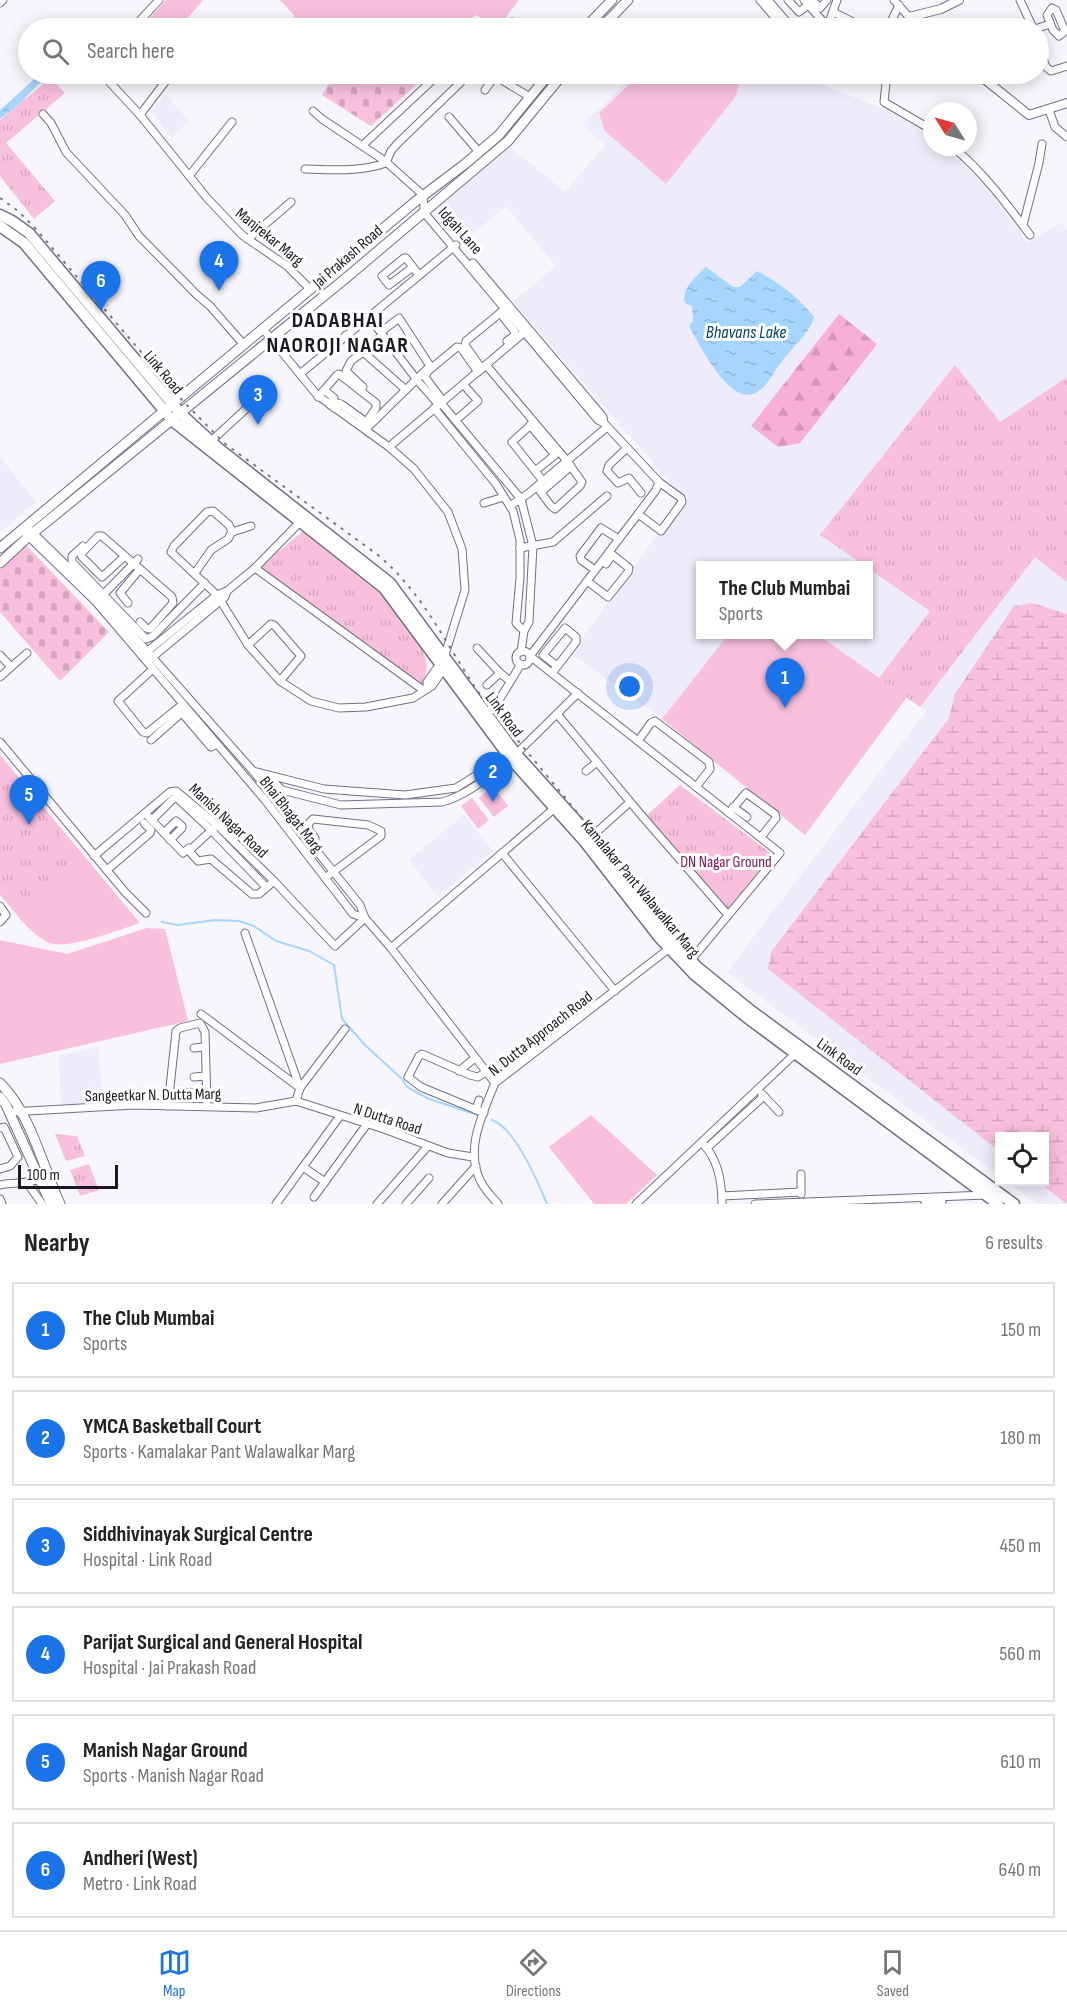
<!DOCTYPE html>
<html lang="en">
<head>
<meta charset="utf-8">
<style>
  :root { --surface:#fff; --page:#f6f6f6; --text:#222; --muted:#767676; --line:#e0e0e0; --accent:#1a73e8 }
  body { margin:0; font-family:"Sofia Sans Condensed",sans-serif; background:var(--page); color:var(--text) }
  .controls { position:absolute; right:18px; bottom:18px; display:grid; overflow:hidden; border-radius:0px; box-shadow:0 3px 15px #0003 }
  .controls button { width:54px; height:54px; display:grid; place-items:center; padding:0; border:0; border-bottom:2px solid var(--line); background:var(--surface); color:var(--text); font:30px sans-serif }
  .compass { position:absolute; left:923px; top:102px; width:54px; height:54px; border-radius:50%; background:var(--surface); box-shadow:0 3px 15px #0003; rotate:307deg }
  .scale { position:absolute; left:18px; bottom:15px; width:100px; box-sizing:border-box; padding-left:6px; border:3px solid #1a1822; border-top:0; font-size:16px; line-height:21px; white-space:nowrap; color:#1a1822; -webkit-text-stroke:4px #fff; paint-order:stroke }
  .you { position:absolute; left:630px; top:687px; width:21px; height:21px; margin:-15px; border:4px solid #fff; border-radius:50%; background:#1a73e8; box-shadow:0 0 0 9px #1a73e833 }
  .badge { display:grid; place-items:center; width:39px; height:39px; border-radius:50%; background:var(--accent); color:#fff; font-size:20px; font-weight:700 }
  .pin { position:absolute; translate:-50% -50px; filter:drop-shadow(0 2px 3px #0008) }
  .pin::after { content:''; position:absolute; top:32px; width:21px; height:18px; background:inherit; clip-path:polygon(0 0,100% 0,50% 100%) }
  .popup { position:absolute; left:696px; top:561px; width:177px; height:78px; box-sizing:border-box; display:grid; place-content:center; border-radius:0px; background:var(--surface); filter:drop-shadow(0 2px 4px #0005); font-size:20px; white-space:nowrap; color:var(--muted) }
  .popup b { font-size:22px; color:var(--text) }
  .popup::after { content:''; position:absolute; left:50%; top:100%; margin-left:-12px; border:12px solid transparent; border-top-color:var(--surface) }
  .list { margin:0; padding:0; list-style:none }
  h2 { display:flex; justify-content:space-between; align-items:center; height:78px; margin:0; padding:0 24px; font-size:26px }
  h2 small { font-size:20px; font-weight:400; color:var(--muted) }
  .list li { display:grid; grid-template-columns:39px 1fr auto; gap:18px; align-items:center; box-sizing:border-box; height:96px; margin:0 12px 12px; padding:0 12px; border:2px solid var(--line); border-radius:0px }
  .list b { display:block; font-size:22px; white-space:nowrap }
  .list p { margin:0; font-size:20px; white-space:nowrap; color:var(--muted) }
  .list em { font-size:20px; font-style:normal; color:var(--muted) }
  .icon { flex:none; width:33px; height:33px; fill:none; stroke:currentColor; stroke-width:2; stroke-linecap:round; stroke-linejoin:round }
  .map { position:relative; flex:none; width:1067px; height:1204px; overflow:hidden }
  .search { position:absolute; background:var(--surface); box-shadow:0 3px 15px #0003; left:18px; right:18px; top:18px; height:66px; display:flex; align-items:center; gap:15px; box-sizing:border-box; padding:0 21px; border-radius:33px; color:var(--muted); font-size:22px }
  .sheet { height:726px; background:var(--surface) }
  nav { display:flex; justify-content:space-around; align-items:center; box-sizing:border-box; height:84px; border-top:2px solid var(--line); background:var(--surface); font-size:16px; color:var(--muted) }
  nav a { display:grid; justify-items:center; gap:3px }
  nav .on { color:var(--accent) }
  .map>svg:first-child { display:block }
</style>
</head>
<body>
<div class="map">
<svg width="1067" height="1204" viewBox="0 0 1067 1204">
  <defs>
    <pattern id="forest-firs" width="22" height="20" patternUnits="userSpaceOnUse" patternTransform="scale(1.5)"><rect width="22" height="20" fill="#f8afd6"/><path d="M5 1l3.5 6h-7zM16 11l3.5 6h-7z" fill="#d496b7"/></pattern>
    <pattern id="wetland-marsh" width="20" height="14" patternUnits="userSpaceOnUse" patternTransform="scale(1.5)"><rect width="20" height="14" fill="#f9c0de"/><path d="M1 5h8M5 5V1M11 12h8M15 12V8" fill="none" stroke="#d5a4be"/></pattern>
    <pattern id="cemetery-stones" width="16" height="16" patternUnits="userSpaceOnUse" patternTransform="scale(1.5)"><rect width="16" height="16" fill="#f9c0de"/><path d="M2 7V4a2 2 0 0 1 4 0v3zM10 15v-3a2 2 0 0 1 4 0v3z" fill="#d5a4be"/></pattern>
    <pattern id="park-tufts" width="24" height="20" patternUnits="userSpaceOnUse" patternTransform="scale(1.5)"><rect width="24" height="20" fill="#f9c0de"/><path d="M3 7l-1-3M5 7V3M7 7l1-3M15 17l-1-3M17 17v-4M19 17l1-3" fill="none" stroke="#d5a4be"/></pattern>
    <pattern id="water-ripples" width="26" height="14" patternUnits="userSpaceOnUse" patternTransform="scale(1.5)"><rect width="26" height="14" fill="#a6d6fd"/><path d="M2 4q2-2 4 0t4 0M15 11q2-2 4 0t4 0" fill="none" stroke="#8eb7d9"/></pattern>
  </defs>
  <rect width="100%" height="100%" fill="#f7f6fc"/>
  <g fill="#eeebfa">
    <polygon points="635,74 811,74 820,84 891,112 932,136 932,147 945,147 986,186 1028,243 1061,222 1067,231 1067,1204 1037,1204 1007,1182 1044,1182 1044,1136 1000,1136 999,1176 727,972 927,710 818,635 869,634 869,566 701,566 701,634 728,635 662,719 571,653 684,498 513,302 556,266 506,206 464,241 437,209 509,146 565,192 605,145 582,125"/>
    <polygon points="166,95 189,121 172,138 151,111"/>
    <polygon points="0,457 36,502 0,532"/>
    <polygon points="464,815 493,851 438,896 409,860"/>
    <polygon points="98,1047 104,1102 61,1105 59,1055"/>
  </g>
  <g fill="#f9c0de">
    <polygon points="166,0 203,0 180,27 169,17 158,28 153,28 146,22"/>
    <polygon points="280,0 519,0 500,25 475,15 465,28 293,28 294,15"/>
    <polygon points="640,74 741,74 736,96 666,184 605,131 599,113"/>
    <polygon points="728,635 818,635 907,697 805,835 662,719"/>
    <path d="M0,755l140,168c-19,6 -72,27 -90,20 -18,-6 -37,-34 -50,-48z"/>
    <polygon points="493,786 508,806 494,817 479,798"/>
    <polygon points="472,798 489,820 478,829 461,806"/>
    <polygon points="147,928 165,929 188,1021 0,1064 0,940 67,954"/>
    <polygon points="591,1115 657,1175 626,1204 594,1204 549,1147"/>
  </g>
  <polygon fill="url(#forest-firs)" points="839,314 877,344 800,443 778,447 751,426"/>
  <polygon fill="url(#wetland-marsh)" points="1032,603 1067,614 1067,1204 1038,1182 1044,1182 1044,1136 1000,1136 999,1151 768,969 771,952 949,718 955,694 1014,606"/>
  <g fill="url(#cemetery-stones)">
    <polygon points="335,74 428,74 371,126 322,95"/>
    <polygon points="26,545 109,632 60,681 0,612 0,569"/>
  </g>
  <g fill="url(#park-tufts)">
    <polygon points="50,78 65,93 6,143 55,201 34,219 0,176 0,120"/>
    <polygon points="955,365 1000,422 1067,377 1067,582 1035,557 920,707 879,678 930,611 869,569 869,566 864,565 820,535"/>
    <polygon points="306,529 384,593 423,651 427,666 424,683 421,684 258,568"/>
    <polygon points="0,760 86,867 24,916 0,886"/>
    <polygon points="680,785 772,854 728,915 645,817"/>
    <polygon points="55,1134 77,1136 85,1156 66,1161"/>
    <polygon points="89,1164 99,1190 80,1196 70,1170"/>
  </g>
  <g fill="url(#water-ripples)">
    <polygon points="40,74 49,74 19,104 0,119 0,110"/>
    <path d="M706,267l27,20h7l17,-16c23,12 40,25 57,46 -4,16 -22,31 -32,44 -8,10 -15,27 -27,32 -26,13 -56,-50 -66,-67l4,-5 -1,-15 -6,-2 -2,-4c0,-14 12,-23 22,-33z"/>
  </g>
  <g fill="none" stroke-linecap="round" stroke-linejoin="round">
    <g stroke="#a6d6fd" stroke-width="2">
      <polyline points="162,922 178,925 215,920 239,921 254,926 276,941 309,951 334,965 342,1019 365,1045 402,1079 407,1087 429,1099 478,1115"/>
      <path d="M492,1120c23,8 46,62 55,84"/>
    </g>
    <defs>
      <g id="minor">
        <polyline points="760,0 784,28"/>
        <polyline points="768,0 792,28"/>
        <polyline points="788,0 799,12 808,5"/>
        <polyline points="804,0 827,26"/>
        <polyline points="812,0 820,8 827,0"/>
        <polyline points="894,0 909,17 905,28"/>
        <polyline points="1020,0 1033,28"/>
        <polyline points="0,3 3,0"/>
        <polygon points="1052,8 1056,10 1065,31 1059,36 1053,30 1047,15"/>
        <polyline points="833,12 853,22 877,28"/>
        <polyline points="133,28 159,0"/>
        <polyline points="504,28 508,23 512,22 521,28"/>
        <polyline points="827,28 837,0"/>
        <polyline points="888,28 899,5"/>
        <polyline points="1038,28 1050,24"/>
        <polyline points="1038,45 1046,67 1051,71 1067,66"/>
        <polyline points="102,74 140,115"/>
        <polyline points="171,74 140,115 207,198 242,235 287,266 311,290"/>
        <polyline points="887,74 884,102 932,130"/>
        <polyline points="485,90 495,76 530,97"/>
        <polyline points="1049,110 1055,127 1067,137"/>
        <polyline points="313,111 322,119 385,161 423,195 424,208 427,216 598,420 604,423 659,482 656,490 638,514 530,656 780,853 691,960"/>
        <polyline points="43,114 51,123 66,152 125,215 139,236 197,295 210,306 244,345"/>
        <polyline points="449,117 479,152"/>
        <polyline points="363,145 439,74"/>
        <path d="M953,147c31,26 53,56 77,88"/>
        <path d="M305,169c28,1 55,3 81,-6l5,-12 6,-7 64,-62"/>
        <polyline points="189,176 232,122"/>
        <polyline points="1023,225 1039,163 1042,144"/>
        <polyline points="248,239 291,202"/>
        <polyline points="473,263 603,417 604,423"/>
        <polyline points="413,267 389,285 382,276 404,258 406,258 419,275"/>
        <polyline points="500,313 515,332 514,336 507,341"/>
        <polyline points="369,317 417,380 439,405"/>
        <polyline points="263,329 317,395 389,447 414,469 448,512 462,549 465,590 444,658 427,682 427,687"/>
        <polyline points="346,335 363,352 351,361 346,371 363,387"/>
        <polyline points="382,335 363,352 406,390"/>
        <polyline points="486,365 567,461 582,482 580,486 555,509 551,506 537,487"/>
        <polyline points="482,369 465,345 466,341 505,309"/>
        <polyline points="300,374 456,245"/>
        <polyline points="324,390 334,398 330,405"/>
        <polyline points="318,397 337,375 339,374 376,403 376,408 365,424"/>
        <polyline points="443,401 425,377 428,371 457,347 461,348 478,372"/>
        <polyline points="441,403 521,499 533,546 529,622 524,631 521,652"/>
        <polyline points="334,408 337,403 341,404 362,419 360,425"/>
        <polyline points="434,408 496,484 513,511 520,540 520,578 516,623 524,631"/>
        <polyline points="456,420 478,401 463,384"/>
        <polyline points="534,422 512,442 543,481"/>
        <polyline points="530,425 555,455 535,471"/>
        <polyline points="366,429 430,366 399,318 381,332"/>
        <polyline points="209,443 261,395"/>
        <polyline points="389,447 527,330"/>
        <polyline points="627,448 609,465 607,471 618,483 629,478 641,493"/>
        <polyline points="541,492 571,466"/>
        <polyline points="484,503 504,497"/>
        <polyline points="510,506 529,493 607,427"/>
        <polyline points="638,514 661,531 682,502 681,498 659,482"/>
        <polyline points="30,530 100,598 253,771 360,905 365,918"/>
        <polyline points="232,532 251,526"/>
        <polyline points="26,534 96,602 265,800 353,914 365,918 391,948 556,807"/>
        <polyline points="83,546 72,556 72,562 146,639 153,636 205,583"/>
        <polyline points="520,548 553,542 607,496"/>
        <polyline points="124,557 102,577 82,557 81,554 98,536 102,536 172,597 173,603 150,629 146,628 140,622"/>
        <polyline points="606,564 612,555"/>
        <polyline points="255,568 423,690"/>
        <polyline points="595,570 581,560 580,556 601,528 619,539"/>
        <polyline points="195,573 211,550 228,539 232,532 229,525 213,511 207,512 174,546 171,552 217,595 248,645 280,681 311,701 339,708 366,707 413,698 432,686 445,667"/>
        <polyline points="587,581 608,597 628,572 629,568 609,552"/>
        <polyline points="100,598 138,559"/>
        <polyline points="128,603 120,593 140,569"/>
        <polyline points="248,645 271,624 274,625 301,656 280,681"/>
        <polyline points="477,648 500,673 510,681"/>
        <circle cx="523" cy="658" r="7"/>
        <polyline points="144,654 217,595 227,591"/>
        <polyline points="0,655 11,667"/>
        <polyline points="149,660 225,597 227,591 255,568 301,521"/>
        <polyline points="153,669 118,701 143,732 147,733 183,704"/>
        <polyline points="552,673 576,642 576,637 565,628 543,655 557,666"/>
        <polyline points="0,677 27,653"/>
        <polyline points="487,685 500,673"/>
        <polyline points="182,713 211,747 217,744"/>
        <polyline points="557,714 642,816 728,915"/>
        <polyline points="485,717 501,697 521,664"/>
        <polyline points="151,740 185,710"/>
        <polyline points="638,741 651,723 655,721 709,762 710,769 696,787"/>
        <polyline points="0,742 125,892 146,913"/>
        <polyline points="516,754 578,693"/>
        <polyline points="253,771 324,789 405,795 456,788 480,773 506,753"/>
        <polyline points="586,771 597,762"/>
        <path d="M269,777l13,13 59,15 101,-3c26,-7 48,-27 69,-43"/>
        <polyline points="733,807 747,817"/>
        <polyline points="145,813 183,853 189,848"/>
        <polyline points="729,813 746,793 775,814 776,818 761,837"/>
        <polyline points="152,820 173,799 177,798 209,828"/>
        <polyline points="217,825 189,851 198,861 211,859 252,894 259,894 274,881"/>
        <polyline points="211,830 266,887"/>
        <polyline points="599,830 630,802"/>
        <polyline points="164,833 176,821 182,826 182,828 170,840"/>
        <polyline points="310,843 315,838 309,830 308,824 313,819 368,825 381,831 381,836 325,878"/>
        <polyline points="502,853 615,991"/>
        <polyline points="94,856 170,792 176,791 217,825 274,881 335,946 365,918"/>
        <polyline points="107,870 150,833 151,830 144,823"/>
        <polyline points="0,906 6,915 0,922"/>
        <polyline points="245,933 300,1088 296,1101"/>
        <polyline points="391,948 495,1083"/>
        <polyline points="201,1014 300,1088 345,1029"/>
        <polyline points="194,1048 205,1047"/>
        <polyline points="459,1071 475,1058"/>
        <polyline points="194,1077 206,1076"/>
        <polyline points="170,1093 206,1093"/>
        <polyline points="762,1094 779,1112"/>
        <polyline points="168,1106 176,1031 180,1028 200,1023 205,1032 207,1106"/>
        <polyline points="476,1110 479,1100"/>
        <polyline points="10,1112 134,1105 256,1108 296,1101 384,1129 448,1153 473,1157"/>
        <polyline points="484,1113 421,1087 408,1077 419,1056 422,1054 470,1075 478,1077 486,1072"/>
        <polyline points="0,1128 4,1127 18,1157 10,1166 0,1169"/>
        <path d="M704,1145c15,16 18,38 18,59"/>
        <polyline points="707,1148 764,1096"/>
        <polyline points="303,1167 325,1182"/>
        <polyline points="28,1184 42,1204"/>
        <path d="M0,1185c14,-3 27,-1 40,-6"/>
        <polyline points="801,1194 801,1174"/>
        <polyline points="722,1196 801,1192"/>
        <polyline points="314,1197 367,1124"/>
        <polyline points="0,1199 2,1204"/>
        <polyline points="276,1204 340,1116"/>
        <polyline points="377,1204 428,1146"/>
        <polyline points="406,1204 429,1178"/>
        <polyline points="442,1204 476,1166"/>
        <path d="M498,1204c-6,-7 -13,-14 -17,-22 -17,-32 2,-69 14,-99l176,-136"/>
        <polyline points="636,1204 798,1051"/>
        <polyline points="755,1204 986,1195"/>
        <polyline points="925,1204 925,1202 942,1201 942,1204"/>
      </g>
      <g id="tertiary">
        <polyline points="909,17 941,9 959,0"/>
        <polyline points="909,17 923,28"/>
        <polyline points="978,74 1029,115 1067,103"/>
      </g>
      <g id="secondary">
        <polyline points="585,28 612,0"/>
        <polyline points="601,28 628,0"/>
        <polyline points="0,548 416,201 465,164 499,135 549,74"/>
        <polyline points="0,563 28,537 346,278 508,141 563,74"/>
        <path d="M0,1083c31,31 42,82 60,121"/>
        <polyline points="0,1097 6,1105 51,1204"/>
      </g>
      <g id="primary">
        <polyline points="0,215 12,221 29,233 181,414 218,448 390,583 516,754 591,837 664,932 697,967 750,1010 1014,1204"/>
        <polyline points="0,226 24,243 173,421 384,588 511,759 585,842 659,937 695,975 745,1016 998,1204"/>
      </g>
    </defs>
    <use href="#minor" stroke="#736e87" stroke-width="9"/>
    <use href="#tertiary" stroke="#736e87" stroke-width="10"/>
    <use href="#secondary" stroke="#736e87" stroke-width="11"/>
    <use href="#primary" stroke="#736e87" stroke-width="13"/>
    <use href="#minor" stroke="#fff" stroke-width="7"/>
    <use href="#tertiary" stroke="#fff" stroke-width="8"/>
    <use href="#secondary" stroke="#fff" stroke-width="9"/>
    <use href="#primary" stroke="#fff" stroke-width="10"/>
    <path stroke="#7a7881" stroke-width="2" stroke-dasharray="3 6" stroke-linecap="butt" d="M0,198l18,13 18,18 146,171 42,43 154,112c48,41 68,91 103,141l172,208"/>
  </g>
  <g text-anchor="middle" stroke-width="6" stroke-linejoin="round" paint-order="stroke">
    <g font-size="16" fill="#1a1822" stroke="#fff">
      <text transform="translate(461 230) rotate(48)" y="6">Idgah Lane</text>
      <text transform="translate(270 236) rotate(39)" y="6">Manjrekar Marg</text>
      <text transform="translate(347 256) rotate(-41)" y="6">Jai Prakash Road</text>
      <text transform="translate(164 372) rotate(50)" y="6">Link Road</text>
      <text transform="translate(505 714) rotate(53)" y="6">Link Road</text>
      <text transform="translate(292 814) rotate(52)" y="6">Bhai Bhagat Marg</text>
      <text transform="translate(229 820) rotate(43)" y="6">Manish Nagar Road</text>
      <text transform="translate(641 888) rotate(50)" y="6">Kamalakar Pant Walawalkar Marg</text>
      <text transform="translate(540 1033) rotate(-38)" y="6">N. Dutta Approach Road</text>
      <text transform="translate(840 1056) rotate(36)" y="6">Link Road</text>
      <text transform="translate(153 1094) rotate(-1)" y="6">Sangeetkar N. Dutta Marg</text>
      <text transform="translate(388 1118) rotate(18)" y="6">N Dutta Road</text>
    </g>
    <g font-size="16" fill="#81195d" stroke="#fff">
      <text x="726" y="867">DN Nagar Ground</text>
    </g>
    <g font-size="18" font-style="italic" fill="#00446d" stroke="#fff">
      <text x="746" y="338">Bhavans Lake</text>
    </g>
    <g font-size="22" font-weight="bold" letter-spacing="1.5" fill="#1a1822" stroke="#fff">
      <text x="338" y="327">DADABHAI<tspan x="338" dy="25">NAOROJI NAGAR</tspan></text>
    </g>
  </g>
</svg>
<div class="controls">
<button><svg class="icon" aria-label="locate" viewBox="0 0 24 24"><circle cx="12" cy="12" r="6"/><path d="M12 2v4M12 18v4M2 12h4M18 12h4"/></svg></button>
</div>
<svg class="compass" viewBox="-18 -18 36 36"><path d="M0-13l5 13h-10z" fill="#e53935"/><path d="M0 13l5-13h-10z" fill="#767676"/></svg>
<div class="scale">100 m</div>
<div class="you"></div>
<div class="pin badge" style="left:785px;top:708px">1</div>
<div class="popup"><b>The Club Mumbai</b>Sports</div>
<div class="pin badge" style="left:493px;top:802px">2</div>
<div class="pin badge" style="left:258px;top:425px">3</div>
<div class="pin badge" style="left:219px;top:291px">4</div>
<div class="pin badge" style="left:29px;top:825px">5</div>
<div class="pin badge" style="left:101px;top:311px">6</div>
<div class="search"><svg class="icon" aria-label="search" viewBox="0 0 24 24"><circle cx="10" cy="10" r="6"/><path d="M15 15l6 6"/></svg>Search here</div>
</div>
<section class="sheet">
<h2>Nearby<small>6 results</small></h2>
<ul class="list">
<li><span class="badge">1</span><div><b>The Club Mumbai</b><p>Sports</p></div><em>150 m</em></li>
<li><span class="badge">2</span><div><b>YMCA Basketball Court</b><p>Sports · Kamalakar Pant Walawalkar Marg</p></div><em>180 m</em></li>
<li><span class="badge">3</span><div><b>Siddhivinayak Surgical Centre</b><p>Hospital · Link Road</p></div><em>450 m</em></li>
<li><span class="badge">4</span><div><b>Parijat Surgical and General Hospital</b><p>Hospital · Jai Prakash Road</p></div><em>560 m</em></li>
<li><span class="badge">5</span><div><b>Manish Nagar Ground</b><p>Sports · Manish Nagar Road</p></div><em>610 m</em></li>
<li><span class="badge">6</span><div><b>Andheri (West)</b><p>Metro · Link Road</p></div><em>640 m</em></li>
</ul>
</section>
<nav>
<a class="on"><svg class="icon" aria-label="map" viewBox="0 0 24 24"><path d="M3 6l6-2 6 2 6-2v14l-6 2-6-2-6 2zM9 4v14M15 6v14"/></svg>Map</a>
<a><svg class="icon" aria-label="directions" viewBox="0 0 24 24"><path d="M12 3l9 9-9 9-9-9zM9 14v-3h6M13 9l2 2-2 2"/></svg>Directions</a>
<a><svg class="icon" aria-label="saved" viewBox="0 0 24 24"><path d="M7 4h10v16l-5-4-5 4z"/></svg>Saved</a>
</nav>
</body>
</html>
